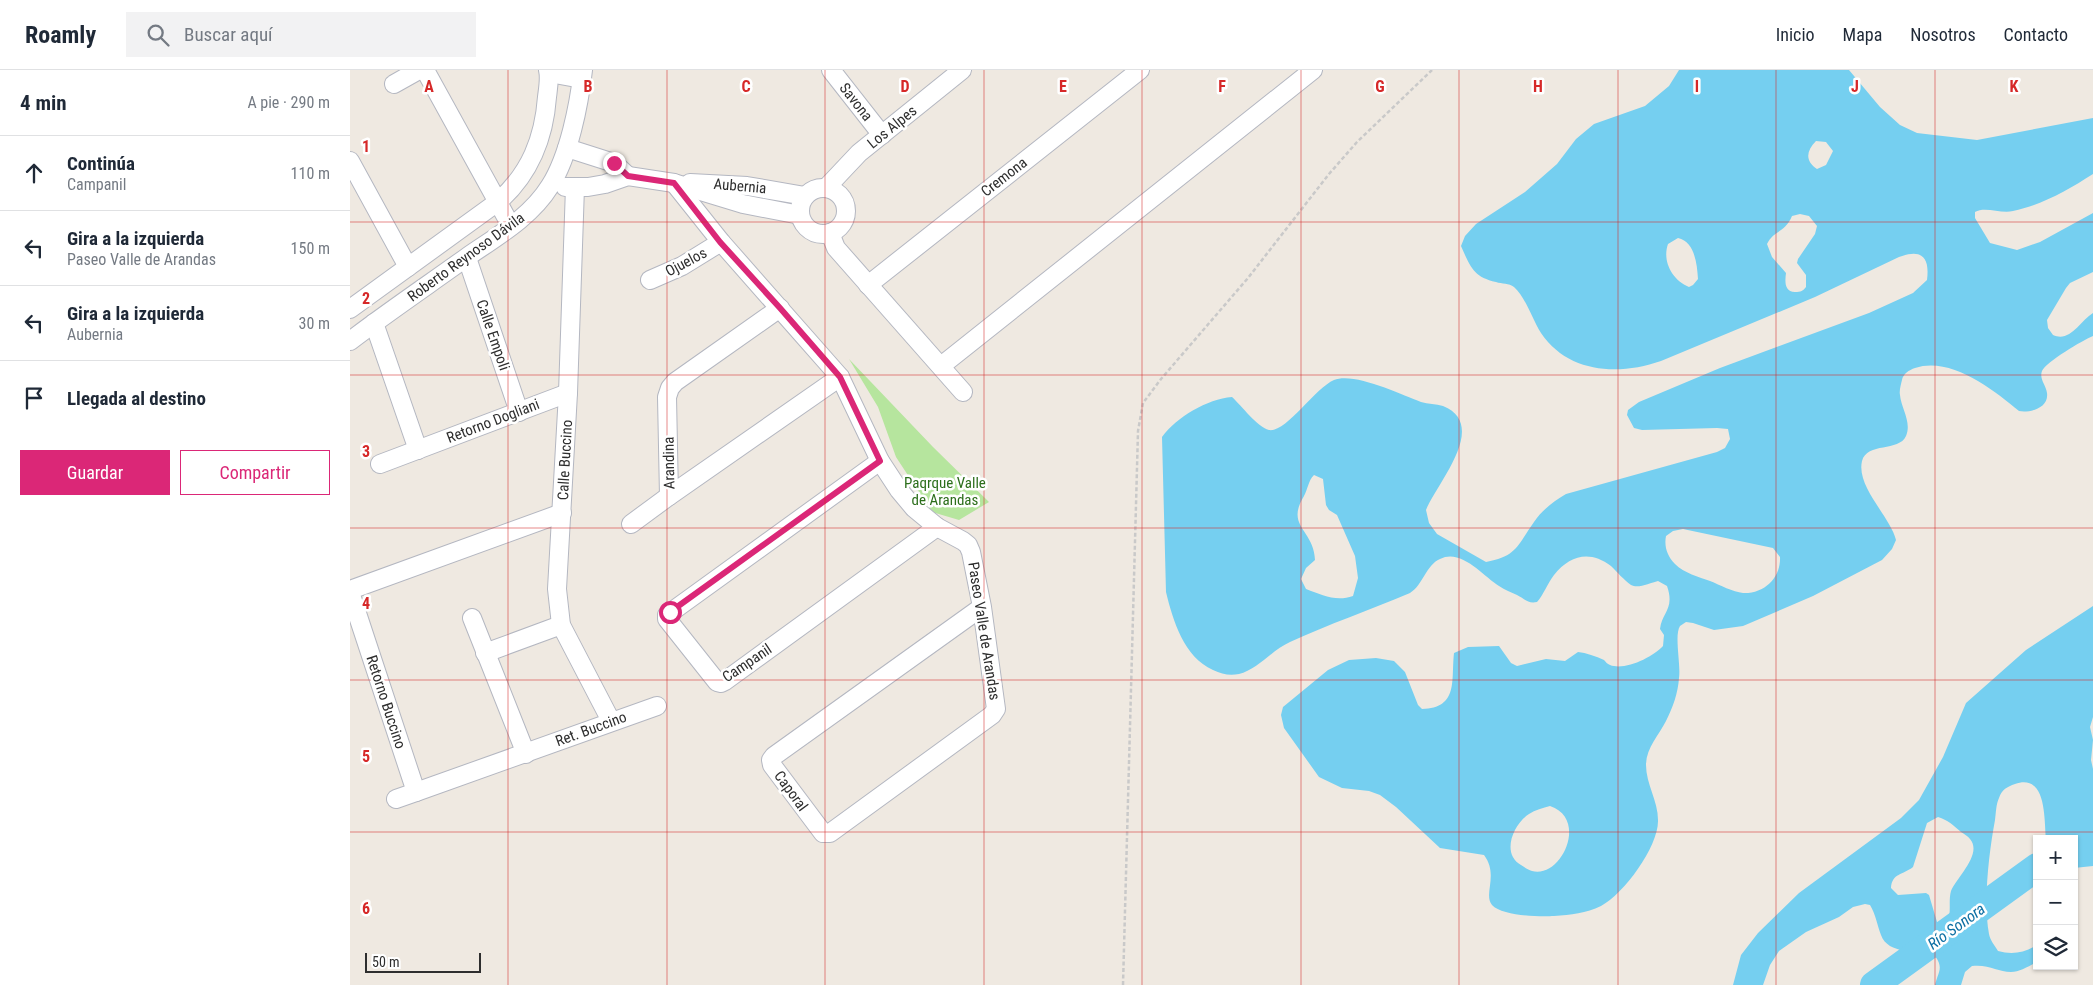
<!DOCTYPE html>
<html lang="es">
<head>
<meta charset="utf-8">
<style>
  :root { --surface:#fff; --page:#f2f2f3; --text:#1f2937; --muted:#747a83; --line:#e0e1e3; --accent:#db2777 }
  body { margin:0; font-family:"Roboto Condensed",sans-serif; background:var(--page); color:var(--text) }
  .controls { position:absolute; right:15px; bottom:15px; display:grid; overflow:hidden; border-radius:0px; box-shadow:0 1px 4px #0004 }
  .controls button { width:45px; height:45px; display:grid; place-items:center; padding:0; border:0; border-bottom:1px solid var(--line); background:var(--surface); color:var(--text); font:25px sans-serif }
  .scale { position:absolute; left:15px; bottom:12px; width:116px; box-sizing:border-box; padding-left:5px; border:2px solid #2e2e2e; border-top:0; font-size:14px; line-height:18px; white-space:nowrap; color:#2e2e2e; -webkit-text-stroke:4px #fff; paint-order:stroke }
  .stop { position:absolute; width:15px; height:15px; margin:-11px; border:4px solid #db2777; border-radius:50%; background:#fff }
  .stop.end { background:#db2777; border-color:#fff; box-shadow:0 1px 5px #0008 }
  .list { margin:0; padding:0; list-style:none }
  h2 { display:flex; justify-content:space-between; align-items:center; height:65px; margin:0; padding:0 20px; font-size:21px }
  h2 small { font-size:16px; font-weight:400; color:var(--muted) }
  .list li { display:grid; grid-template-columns:32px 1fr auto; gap:15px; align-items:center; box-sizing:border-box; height:75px; padding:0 20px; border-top:1px solid var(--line) }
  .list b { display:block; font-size:19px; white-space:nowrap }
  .list p { margin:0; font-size:16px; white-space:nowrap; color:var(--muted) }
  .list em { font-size:16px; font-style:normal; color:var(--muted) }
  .actions { display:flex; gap:10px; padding:15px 20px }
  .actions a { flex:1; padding:11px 0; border:1px solid var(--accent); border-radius:0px; text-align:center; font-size:18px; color:var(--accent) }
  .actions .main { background:var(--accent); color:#fff }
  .icon { flex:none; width:28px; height:28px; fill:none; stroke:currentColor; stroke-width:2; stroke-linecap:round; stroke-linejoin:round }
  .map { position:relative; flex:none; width:1743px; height:915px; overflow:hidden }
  header { display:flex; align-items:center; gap:30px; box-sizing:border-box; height:70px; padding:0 25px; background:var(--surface); border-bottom:1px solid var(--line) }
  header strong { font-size:24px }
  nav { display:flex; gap:28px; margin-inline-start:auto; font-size:18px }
  .search { width:350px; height:45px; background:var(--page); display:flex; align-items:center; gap:12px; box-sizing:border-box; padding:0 18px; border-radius:0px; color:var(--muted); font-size:19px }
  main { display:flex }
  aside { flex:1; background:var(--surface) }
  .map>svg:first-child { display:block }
</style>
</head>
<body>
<header>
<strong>Roamly</strong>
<div class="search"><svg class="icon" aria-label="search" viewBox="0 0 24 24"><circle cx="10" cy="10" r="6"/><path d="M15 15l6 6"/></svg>Buscar aquí</div>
<nav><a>Inicio</a><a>Mapa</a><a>Nosotros</a><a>Contacto</a></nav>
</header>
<main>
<aside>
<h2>4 min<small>A pie · 290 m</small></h2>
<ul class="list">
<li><svg class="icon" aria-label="ahead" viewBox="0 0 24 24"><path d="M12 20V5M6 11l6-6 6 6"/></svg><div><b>Continúa</b><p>Campanil</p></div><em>110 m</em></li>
<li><svg class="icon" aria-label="left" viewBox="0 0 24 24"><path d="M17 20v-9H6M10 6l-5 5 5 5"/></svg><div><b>Gira a la izquierda</b><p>Paseo Valle de Arandas</p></div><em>150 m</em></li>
<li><svg class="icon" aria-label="left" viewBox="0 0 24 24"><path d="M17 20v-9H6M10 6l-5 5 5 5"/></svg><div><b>Gira a la izquierda</b><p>Aubernia</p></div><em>30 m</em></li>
<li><svg class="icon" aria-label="arrive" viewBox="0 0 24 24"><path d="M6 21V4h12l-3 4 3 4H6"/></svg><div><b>Llegada al destino</b></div></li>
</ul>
<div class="actions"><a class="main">Guardar</a><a>Compartir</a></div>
</aside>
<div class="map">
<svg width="1743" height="915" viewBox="0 0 1743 915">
  <rect width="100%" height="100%" fill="#efe9e1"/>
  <polygon fill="#b6e59e" points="499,289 583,377 639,432 609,450 582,442 546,387 528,337"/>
  <g fill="#75cff0" fill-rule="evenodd">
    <path d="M1329,0h170l31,37 20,18 17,8 60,7 116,-22v56c-25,16 -51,31 -80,37 -12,3 -28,-5 -38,1v6l15,25 27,7 23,-8 53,-29v59l-23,11 -4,5 -19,32 1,8 5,7c17,8 27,-14 40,-22v23c-10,4 -47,26 -51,35 -3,8 4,14 5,22 2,15 -17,20 -28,18 -26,-22 -69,-55 -104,-43 -6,2 -12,6 -13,12 -1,4 -3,11 -2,15 1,13 12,27 6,41 -7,16 -39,6 -44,25 -6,26 28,55 34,79l-4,9 -10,11 -69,36 -70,30 -29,4 -21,-7 -7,-1 -6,4c-6,9 1,39 -1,52 -1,15 -6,29 -13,43 -7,14 -20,27 -20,44 0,19 12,36 12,55 1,26 -34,74 -57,86 -15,7 -30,9 -47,10 -14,1 -52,0 -62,-11 -9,-11 7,-30 -8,-50l-44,-7 -44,-41 -16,-12 -11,-4 -27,-3 -23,-11 -35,-49 -3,-13 2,-8 45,-37 21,-10 27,-2 18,3 11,11 13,33 4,4c37,-1 29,-29 32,-56l14,-6 31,-1 12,17 6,3 29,-7 19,2 13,-9c8,1 18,4 26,8 2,2 3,4 6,5 15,6 43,-8 53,-19l1,-11 -4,-6c2,-17 15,-20 7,-43l-9,-5c-8,2 -20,8 -27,4 -7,-5 -14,-13 -20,-19 -21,-16 -41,-11 -57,9 -7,9 -10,19 -17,27 -9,2 -12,-3 -20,-7 -6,-3 -12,-5 -18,-9 -16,-10 -38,-38 -59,-27 -14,6 -17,26 -30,34 -40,17 -81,31 -120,49 -18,8 -33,28 -51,32 -10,2 -17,0 -26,-4 -29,-13 -40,-49 -47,-78l-4,-155c15,-20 45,-38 70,-40 10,9 25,30 37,33 17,3 46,-42 65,-50 20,-8 66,14 87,22 7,2 15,2 22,4 47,19 -7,78 -17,104l3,13 8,11 49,28c31,-6 31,-16 48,-40 8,-12 20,-21 32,-28l151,-42 8,-4 5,-9 -2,-10 -11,-1 -75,2 -8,-2 -7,-13 1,-5 11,-8 81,-34 149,-55 44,-20 14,-13c3,-24 -6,-31 -28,-23l-84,40 -154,64c-43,15 -93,12 -120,-28 -9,-14 -15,-35 -27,-46 -5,-4 -12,-3 -18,-5 -23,-5 -26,-16 -35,-36l4,-10 11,-12 49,-32 32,-28 19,-25 18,-15 51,-18 24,-20zM1466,71l10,1 7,9 -7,14 -9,4c-12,-8 -11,-18 -1,-28zM1450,144l9,2 8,10 -2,8 -17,25 -1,4 9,12v12c-3,4 -5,5 -11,5 -11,0 -10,-11 -9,-19l-14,-16 -5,-13c7,-14 18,-11 25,-28zM1328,168c17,4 19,26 20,41l-5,6 -4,2c-17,-7 -27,-26 -21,-43zM964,405l9,4 3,26 3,5 8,5 18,41 3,22 -5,18c-17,6 -31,-1 -47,-7l-5,-10 5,-11 9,-8c-1,-31 -30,-33 -11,-64 4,-7 4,-15 10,-21zM1333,459l90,19 7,9c1,21 -16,37 -37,36 -10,-1 -23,-8 -33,-12 -11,-4 -26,-8 -35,-17 -8,-8 -11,-18 -9,-28l7,-5zM1200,736c39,13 11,73 -18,65 -4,-1 -8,-4 -11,-6 -20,-11 -8,-41 8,-51 6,-4 14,-6 21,-8z"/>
    <path d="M1743,536v111l-3,10 3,13 -2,20 2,9v97l-19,2v-29h-28c-2,-20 1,-66 -31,-55 -8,3 -13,5 -16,14 -3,6 -3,15 -4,22 -6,32 -12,83 -6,114 1,6 6,12 9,17 14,4 26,2 39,-6v17c-8,4 -17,10 -26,10 -13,0 -22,-8 -39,-6l-7,6 -4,13h-26c3,-13 9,-17 0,-29 -17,-6 -47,-1 -54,-21 -4,-10 -5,-20 -11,-30l-5,-1 -12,3 -14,10 -33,15 -27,19 -9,14 -7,20h-30l8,-30 17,-22 41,-40 102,-75 18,-18 24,-43 23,-54 60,-53zM1588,747c10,3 15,8 23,15 3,2 7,4 9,7 13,15 -14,39 -19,52 -3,11 1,22 -4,31l-7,3 -3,-3 -8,-27 -3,-2 -28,2 -7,-7c1,-15 12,-13 22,-21l14,-44z"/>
  </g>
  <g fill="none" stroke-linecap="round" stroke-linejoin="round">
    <polyline stroke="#75cff0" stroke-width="28" points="1524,915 1687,797"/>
    <defs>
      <g id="street">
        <polyline points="75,0 161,156"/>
        <polyline points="481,0 532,65"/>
        <polyline points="199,3 232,9"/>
        <polyline points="44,14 69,0"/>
        <polyline points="217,78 264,93 278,106"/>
        <polyline points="0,91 58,197"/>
        <polyline points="324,113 371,172 490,307 530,391 549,420 564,438 587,457 613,471 618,475 621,482 632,537 646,639 642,645 480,763 473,763 422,695 421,690 424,686 632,537"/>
        <polyline points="340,113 397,116 455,126"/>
        <polyline points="215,117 238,117 255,114 278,106 324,113 393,134 450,145"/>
        <polyline points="225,117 218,323 207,519 211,555 261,651"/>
        <polyline points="476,118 509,83 612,0"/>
        <circle cx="473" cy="141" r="23"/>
        <polyline points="480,163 486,178 613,322"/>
        <polyline points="117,188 169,342"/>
        <polyline points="300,210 332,196 371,172"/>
        <polyline points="518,215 790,0"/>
        <polyline points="430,238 325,312 320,318 317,327 319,426 490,307"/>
        <path d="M0,239l149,-108c31,-28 45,-62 48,-104 1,-8 3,-19 1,-27"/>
        <polyline points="24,253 68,380"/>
        <path d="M0,271c38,-29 78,-56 117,-84 29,-20 64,-40 83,-71 19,-30 29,-81 33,-116"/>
        <polyline points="591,296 963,0"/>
        <polyline points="530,391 317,545 317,549 367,612 371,613 375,611 587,457"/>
        <polyline points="30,394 218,323"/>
        <polyline points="281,454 319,426"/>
        <polyline points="0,520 212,443"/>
        <polyline points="0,522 66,722 46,729"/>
        <polyline points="122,548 176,684"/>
        <polyline points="135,583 211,555"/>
        <polyline points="66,722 307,636"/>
      </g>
    </defs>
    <use href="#street" stroke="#b4b7c1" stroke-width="20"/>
    <polyline stroke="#c9c9c9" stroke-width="2.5" stroke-dasharray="4 2.5" stroke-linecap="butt" points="773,915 788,361 793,333 811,309 898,208 979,104 1007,72 1082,0"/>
    <use href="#street" stroke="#fff" stroke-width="18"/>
  </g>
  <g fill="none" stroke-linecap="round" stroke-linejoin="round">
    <polyline stroke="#db2777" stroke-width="6" points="264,93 278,106 324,113 370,172 430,238 490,307 530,391 320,542"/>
  </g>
  <path fill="none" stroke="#d62828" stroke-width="1" stroke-opacity="0.55" d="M158,0v915M317,0v915M475,0v915M634,0v915M792,0v915M951,0v915M1109,0v915M1268,0v915M1426,0v915M1585,0v915M0,152h1743M0,305h1743M0,458h1743M0,610h1743M0,762h1743"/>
  <g text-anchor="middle" stroke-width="5" stroke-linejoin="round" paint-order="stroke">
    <g font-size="15" fill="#2e2e2e" stroke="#fff">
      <text transform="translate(506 32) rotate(52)" y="5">Savona</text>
      <text transform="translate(542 57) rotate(-39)" y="5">Los Alpes</text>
      <text transform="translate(654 107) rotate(-38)" y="5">Cremona</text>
      <text transform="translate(390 116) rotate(5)" y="5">Aubernia</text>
      <text transform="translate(116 187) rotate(-36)" y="5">Roberto Reynoso Dávila</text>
      <text transform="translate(336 192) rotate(-28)" y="5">Ojuelos</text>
      <text transform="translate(143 265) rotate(71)" y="5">Calle Empoli</text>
      <text transform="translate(143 351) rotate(-21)" y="5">Retorno Dogliani</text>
      <text transform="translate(215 390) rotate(-87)" y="5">Calle Buccino</text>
      <text transform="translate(319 393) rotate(-91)" y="5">Arandina</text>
      <text transform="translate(634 561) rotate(81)" y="5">Paseo Valle de Arandas</text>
      <text transform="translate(397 593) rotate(-34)" y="5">Campanil</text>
      <text transform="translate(36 632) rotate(72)" y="5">Retorno Buccino</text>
      <text transform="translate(241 659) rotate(-20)" y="5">Ret. Buccino</text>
      <text transform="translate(441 721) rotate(54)" y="5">Caporal</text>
    </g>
    <g font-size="15" fill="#2c6e1b" stroke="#fff">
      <text x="595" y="418">Paqrque Valle<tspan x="595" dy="17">de Arandas</tspan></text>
    </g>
    <g font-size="16" font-style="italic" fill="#0d6fa3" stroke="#fff">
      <text transform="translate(1606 856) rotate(-36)" y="6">Río Sonora</text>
    </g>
  </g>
  <g font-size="16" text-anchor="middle" font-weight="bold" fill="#d62828" stroke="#fff" stroke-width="5" stroke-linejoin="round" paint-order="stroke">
    <text x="79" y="22">A</text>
    <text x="238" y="22">B</text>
    <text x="396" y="22">C</text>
    <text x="555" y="22">D</text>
    <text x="713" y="22">E</text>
    <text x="872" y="22">F</text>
    <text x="1030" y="22">G</text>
    <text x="1188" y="22">H</text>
    <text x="1347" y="22">I</text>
    <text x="1505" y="22">J</text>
    <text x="1664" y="22">K</text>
    <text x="16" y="82">1</text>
    <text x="16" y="234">2</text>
    <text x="16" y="387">3</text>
    <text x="16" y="539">4</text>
    <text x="16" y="692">5</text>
    <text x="16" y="844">6</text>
  </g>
</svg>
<div class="controls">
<button>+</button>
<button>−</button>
<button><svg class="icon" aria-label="layers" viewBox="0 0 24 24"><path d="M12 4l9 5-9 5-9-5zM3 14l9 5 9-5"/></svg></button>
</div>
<div class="scale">50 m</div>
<div class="stop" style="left:320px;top:542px"></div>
<div class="stop end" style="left:264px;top:93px"></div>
</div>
</main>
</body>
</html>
